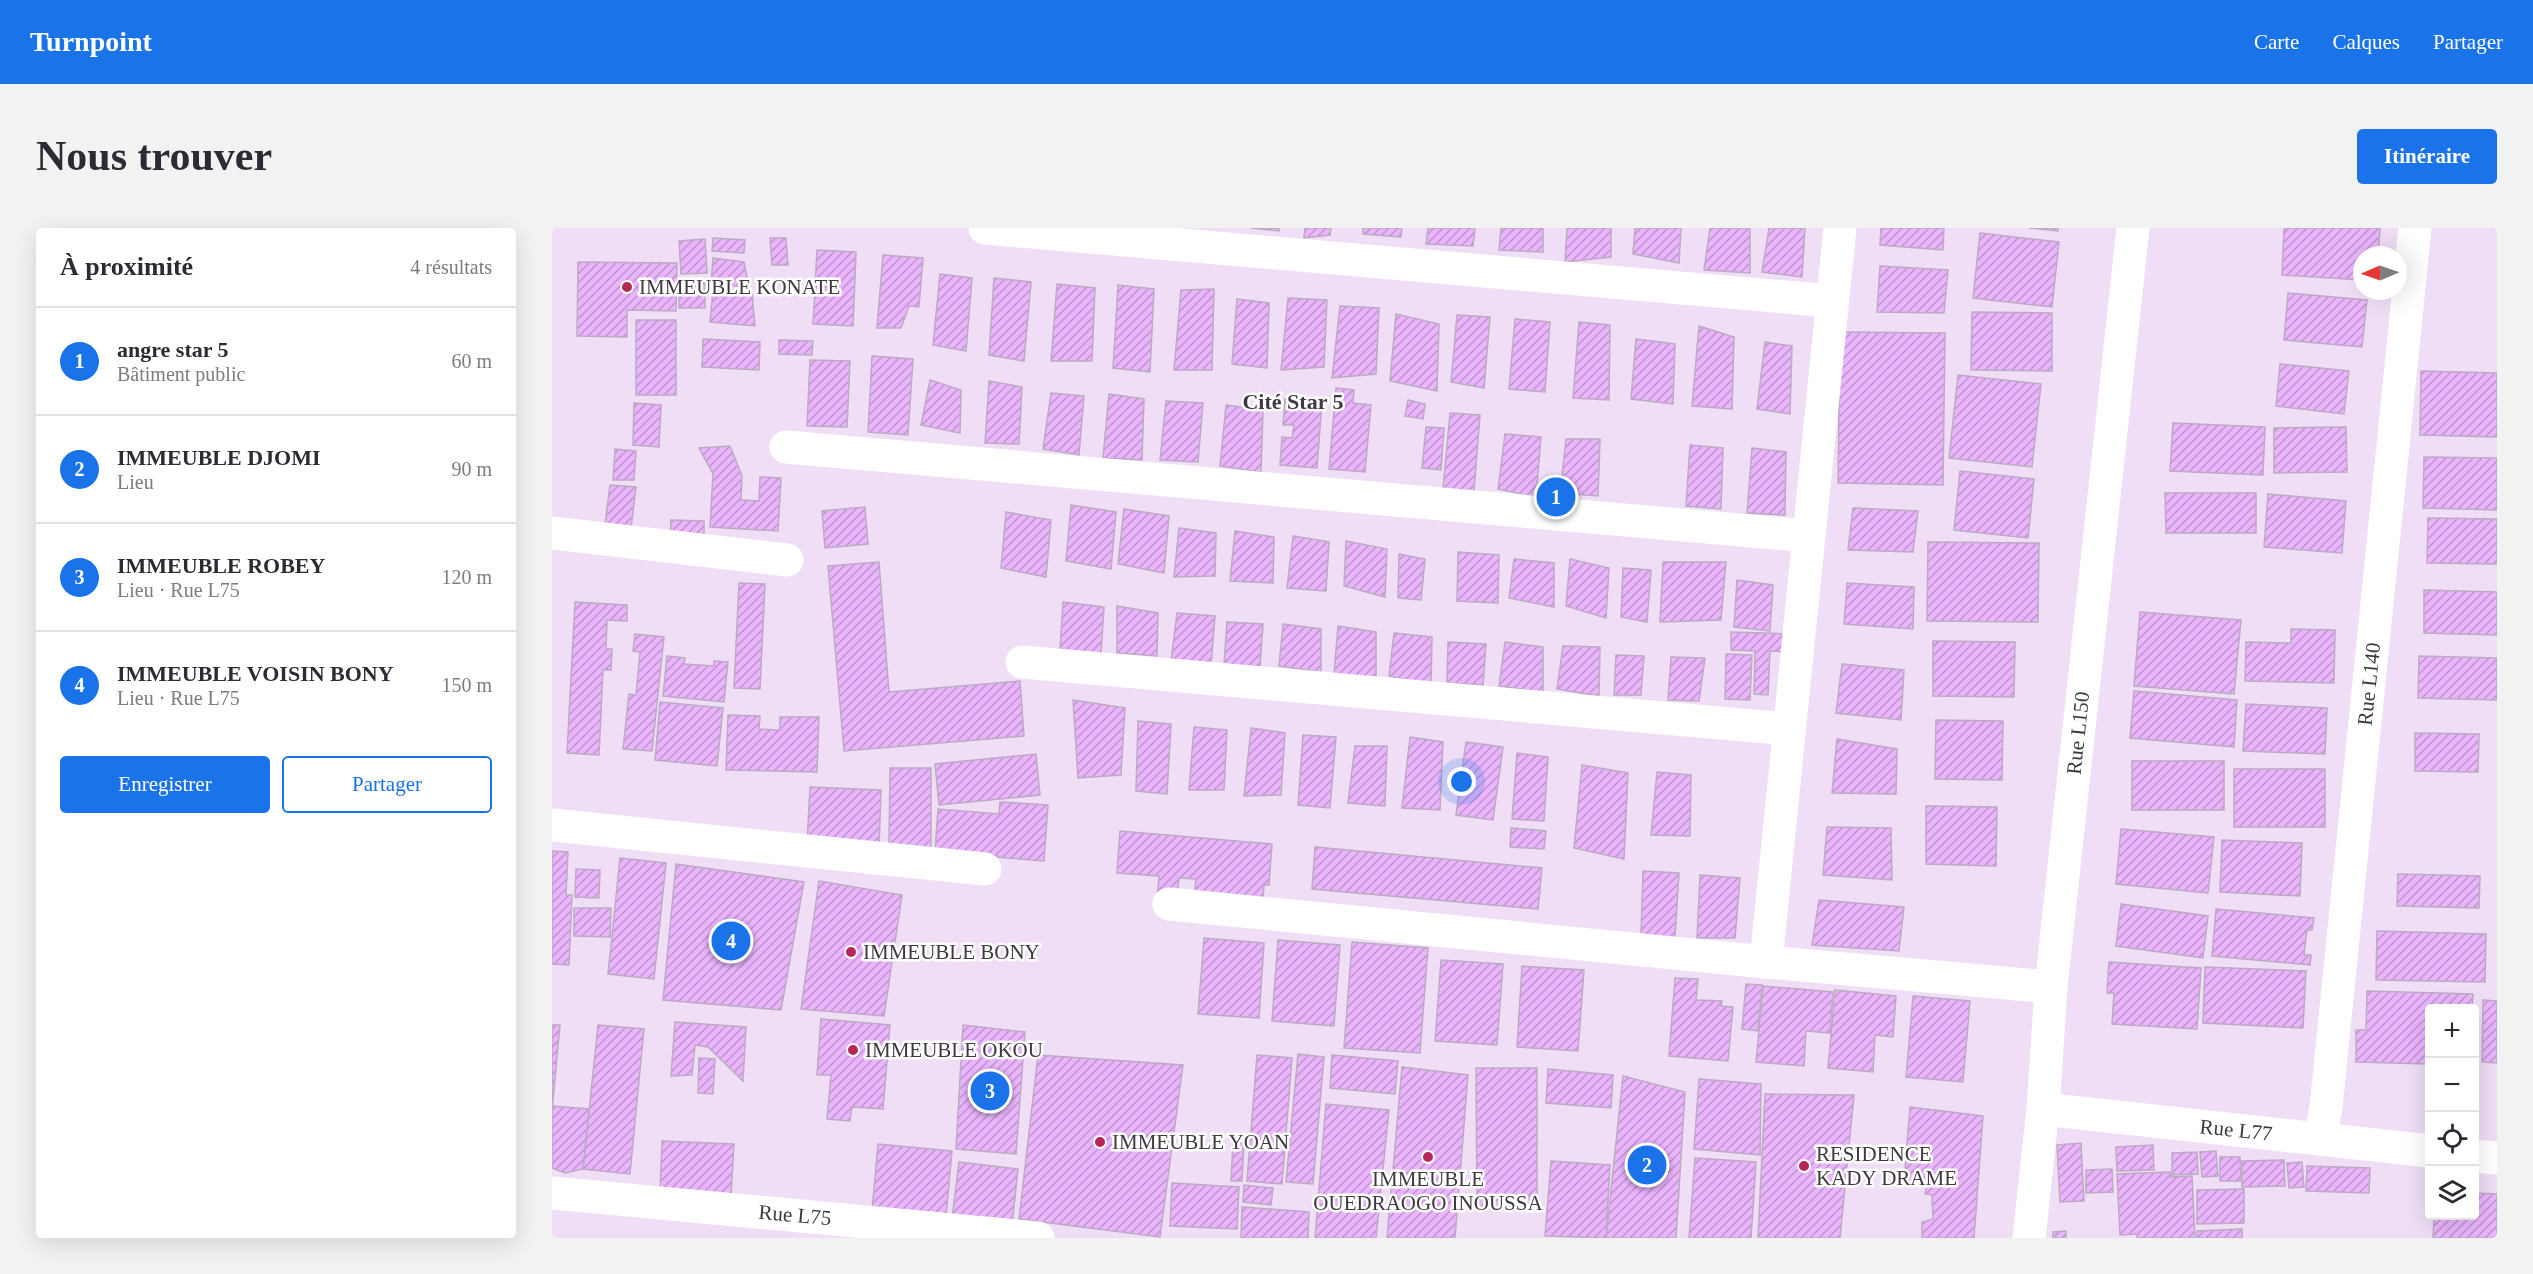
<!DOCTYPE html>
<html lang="fr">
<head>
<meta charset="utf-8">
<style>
  :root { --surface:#fff; --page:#f2f2f3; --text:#2b2b33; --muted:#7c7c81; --line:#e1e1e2; --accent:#1a73e8 }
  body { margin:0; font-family:"Times New Roman",serif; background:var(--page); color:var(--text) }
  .controls { position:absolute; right:18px; bottom:18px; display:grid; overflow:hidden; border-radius:6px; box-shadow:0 6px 24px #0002 }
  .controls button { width:54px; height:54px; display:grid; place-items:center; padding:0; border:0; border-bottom:2px solid var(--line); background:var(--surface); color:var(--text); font:30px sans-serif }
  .compass { position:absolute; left:1801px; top:18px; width:54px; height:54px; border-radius:50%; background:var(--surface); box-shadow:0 6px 24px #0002; rotate:268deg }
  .you { position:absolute; left:910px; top:554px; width:21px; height:21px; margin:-15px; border:4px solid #fff; border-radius:50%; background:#1a73e8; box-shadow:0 0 0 9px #1a73e833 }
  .badge { display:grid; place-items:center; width:39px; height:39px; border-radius:50%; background:var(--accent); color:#fff; font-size:20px; font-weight:700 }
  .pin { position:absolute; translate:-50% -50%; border:3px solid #fff; box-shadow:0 2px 6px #0006 }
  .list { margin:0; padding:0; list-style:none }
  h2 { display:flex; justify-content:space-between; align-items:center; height:78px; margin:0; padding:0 24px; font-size:26px }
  h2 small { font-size:20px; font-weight:400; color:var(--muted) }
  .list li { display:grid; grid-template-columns:39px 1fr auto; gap:18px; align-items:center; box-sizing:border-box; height:108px; padding:0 24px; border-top:2px solid var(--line) }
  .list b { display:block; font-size:22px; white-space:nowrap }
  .list p { margin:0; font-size:20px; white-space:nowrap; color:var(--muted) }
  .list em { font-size:20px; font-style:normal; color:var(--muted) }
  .actions { display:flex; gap:12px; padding:18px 24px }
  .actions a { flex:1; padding:14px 0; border:2px solid var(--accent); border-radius:6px; text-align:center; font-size:21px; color:var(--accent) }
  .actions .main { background:var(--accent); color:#fff }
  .icon { flex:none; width:33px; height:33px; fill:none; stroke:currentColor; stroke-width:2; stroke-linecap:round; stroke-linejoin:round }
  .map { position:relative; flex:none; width:1945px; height:1010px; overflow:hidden; border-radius:6px }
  header { display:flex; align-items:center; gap:36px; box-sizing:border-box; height:84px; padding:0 30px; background:var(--accent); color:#fff }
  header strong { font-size:28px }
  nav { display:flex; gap:33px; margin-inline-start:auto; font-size:21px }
  .intro { display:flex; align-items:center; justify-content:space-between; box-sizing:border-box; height:144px; padding:0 36px }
  h1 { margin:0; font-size:42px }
  .button { padding:15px 27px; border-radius:6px; background:var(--accent); color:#fff; font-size:21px; font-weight:700 }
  main { display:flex; gap:36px; padding:0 36px }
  aside { flex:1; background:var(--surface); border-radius:6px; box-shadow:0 6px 24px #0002 }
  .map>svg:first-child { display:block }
</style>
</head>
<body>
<header>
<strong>Turnpoint</strong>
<nav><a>Carte</a><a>Calques</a><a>Partager</a></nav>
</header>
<div class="intro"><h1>Nous trouver</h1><a class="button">Itinéraire</a></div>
<main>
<aside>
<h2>À proximité<small>4 résultats</small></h2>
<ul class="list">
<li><span class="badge">1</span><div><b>angre star 5</b><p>Bâtiment public</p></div><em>60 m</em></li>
<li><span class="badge">2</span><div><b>IMMEUBLE DJOMI</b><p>Lieu</p></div><em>90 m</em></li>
<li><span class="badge">3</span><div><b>IMMEUBLE ROBEY</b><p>Lieu · Rue L75</p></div><em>120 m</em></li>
<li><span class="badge">4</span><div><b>IMMEUBLE VOISIN BONY</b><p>Lieu · Rue L75</p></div><em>150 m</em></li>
</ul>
<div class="actions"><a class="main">Enregistrer</a><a>Partager</a></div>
</aside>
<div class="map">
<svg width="1945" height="1010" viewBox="0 0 1945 1010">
  <defs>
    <pattern id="building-hatch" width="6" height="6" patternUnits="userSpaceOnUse" patternTransform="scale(1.5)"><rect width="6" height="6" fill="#eab5fd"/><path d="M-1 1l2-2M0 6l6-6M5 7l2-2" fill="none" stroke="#bf94ce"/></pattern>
  </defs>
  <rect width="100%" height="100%" fill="#efdef6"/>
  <g fill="url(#building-hatch)" stroke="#bcabc2" stroke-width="1.5">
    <polygon points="699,0 727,0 727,3"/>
    <polygon points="753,0 779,0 778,7 752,10"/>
    <polygon points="811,0 850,0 849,9 811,6"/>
    <polygon points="876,0 923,0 921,18 874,16"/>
    <polygon points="949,0 991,0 991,24 947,22"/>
    <polygon points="1015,0 1059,0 1059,29 1013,34"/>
    <polygon points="1083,0 1129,0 1127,35 1081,26"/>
    <polygon points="1158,0 1198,0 1198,45 1152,42"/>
    <polygon points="1217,0 1253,0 1250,49 1210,44"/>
    <polygon points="1329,0 1392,0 1391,22 1328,17"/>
    <polygon points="1477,0 1506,0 1506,3"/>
    <polygon points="1732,0 1828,0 1826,27 1810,27 1810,52 1730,47"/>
    <polygon points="1428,5 1507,14 1500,79 1421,70"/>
    <polygon points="161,10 193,12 192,25 160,23"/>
    <polygon points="218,10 234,10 236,37 220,37"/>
    <polygon points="153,11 155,45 129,46 127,13"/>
    <polygon points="265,22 304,24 301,98 261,96"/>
    <polygon points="331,27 371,30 367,79 357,78 349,100 325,100"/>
    <polygon points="161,30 192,34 197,59 159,56"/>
    <polygon points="26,34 125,35 124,83 75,82 75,109 25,108"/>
    <polygon points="1328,38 1396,42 1392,85 1325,84"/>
    <polygon points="388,46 420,50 414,123 381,117"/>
    <polygon points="442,50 479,54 472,133 437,127"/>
    <rect x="127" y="53" width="26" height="27"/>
    <polygon points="505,56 543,60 540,133 499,133"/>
    <polygon points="566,57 602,61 598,144 561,140"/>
    <polygon points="662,61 660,142 622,142 629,62"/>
    <polygon points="161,62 200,66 203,98 158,94"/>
    <polygon points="1736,65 1815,72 1810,119 1732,112"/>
    <polygon points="736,70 775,72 772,139 729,142"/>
    <polygon points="685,71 717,75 715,140 680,136"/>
    <polygon points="788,78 827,80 824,146 780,150"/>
    <polygon points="1420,84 1500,85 1500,143 1419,142"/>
    <polygon points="844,86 887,96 885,163 838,153"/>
    <polygon points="905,87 938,89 932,160 899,154"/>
    <polygon points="963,91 998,94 993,164 957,161"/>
    <rect x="84" y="92" width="40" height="75"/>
    <polygon points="1027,94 1058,97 1057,172 1021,170"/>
    <polygon points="1147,98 1182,109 1180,181 1140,178"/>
    <polygon points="1288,104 1393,105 1391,257 1286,255"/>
    <polygon points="151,111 208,114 207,142 150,139"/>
    <polygon points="1084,111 1123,116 1121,176 1079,171"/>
    <polygon points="227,112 261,113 260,127 227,126"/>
    <polygon points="1213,114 1240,118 1238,186 1205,181"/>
    <polygon points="320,128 361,131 356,207 316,204"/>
    <polygon points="258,132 298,133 295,199 255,198"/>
    <polygon points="1728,136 1797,143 1792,186 1724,178"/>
    <polygon points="1869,143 1945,145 1945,209 1868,207"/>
    <polygon points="1406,147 1489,156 1480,239 1397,230"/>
    <polygon points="378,152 409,162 408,205 369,197"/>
    <polygon points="437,153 470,159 467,216 433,215"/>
    <polygon points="784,160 802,162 801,175 819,177 813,244 777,241"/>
    <polygon points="499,165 532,168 527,227 491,221"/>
    <polygon points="557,166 592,171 590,232 551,230"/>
    <polygon points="733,171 770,173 765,240 728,237 730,209 740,210 742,197 731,197"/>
    <polygon points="856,172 873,176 871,191 853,188"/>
    <polygon points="614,173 651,175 646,234 608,232"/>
    <polygon points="82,175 109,177 107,219 81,217"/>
    <polygon points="674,177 711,182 709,244 668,238"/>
    <polygon points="898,185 928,187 922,263 891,261"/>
    <polygon points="1621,195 1713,199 1711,247 1618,243"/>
    <polygon points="874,199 892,200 889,242 870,240"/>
    <polygon points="1794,199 1795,244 1722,245 1722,200"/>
    <polygon points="953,206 989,209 984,269 946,261"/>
    <polygon points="1014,211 1048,211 1046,268 1008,265"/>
    <polygon points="1138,217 1171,220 1169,281 1134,278"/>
    <polygon points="178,218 190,248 189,272 207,273 208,249 229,250 226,303 158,299 161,246 147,220"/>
    <polygon points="1200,220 1234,224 1233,287 1195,285"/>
    <polygon points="63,221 84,223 82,252 61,252"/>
    <polygon points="1872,229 1945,230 1945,282 1871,280"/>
    <polygon points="1408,243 1482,251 1476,310 1402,302"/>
    <polygon points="58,257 84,259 79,300 53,297"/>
    <polygon points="1613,265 1704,265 1704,305 1614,305"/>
    <polygon points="1716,266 1794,273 1790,325 1712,319"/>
    <polygon points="519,277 564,284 559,341 514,333"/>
    <polygon points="313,279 316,316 273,320 270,283"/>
    <polygon points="1301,280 1366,283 1361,324 1296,322"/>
    <polygon points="572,281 617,288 612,345 566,336"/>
    <polygon points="454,284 499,292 494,349 449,340"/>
    <polygon points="1876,290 1945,291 1945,336 1875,335"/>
    <polygon points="119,292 152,293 152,313 118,312"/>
    <polygon points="627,300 664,305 663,348 622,349"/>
    <polygon points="683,303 722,309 721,355 678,353"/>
    <polygon points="741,308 777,314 774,363 735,360"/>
    <polygon points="794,313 835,321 833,369 792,358"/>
    <polygon points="1376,314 1487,315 1486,394 1375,393"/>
    <polygon points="906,324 947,327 946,375 905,373"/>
    <polygon points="847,326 873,331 869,372 846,370"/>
    <polygon points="962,331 1002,335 1002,379 957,370"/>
    <polygon points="1018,331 1057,340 1054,390 1014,378"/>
    <polygon points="327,334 337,464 468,453 472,508 292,523 276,338"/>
    <polygon points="1111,334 1174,334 1169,392 1108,394"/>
    <polygon points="1071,340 1099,342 1095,394 1069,389"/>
    <polygon points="1185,352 1221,357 1218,403 1182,399"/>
    <polygon points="187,355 213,356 208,461 182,460"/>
    <polygon points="1295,355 1362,359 1361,401 1292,396"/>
    <polygon points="1872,362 1945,364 1945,407 1872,405"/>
    <polygon points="23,374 75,377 75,393 55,392 54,421 60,421 59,442 51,442 47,527 15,525"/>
    <polygon points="511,374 552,379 549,426 508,422"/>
    <polygon points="565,378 606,385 605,428 565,425"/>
    <polygon points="1588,384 1689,392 1682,466 1582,458"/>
    <polygon points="625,385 663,388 659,437 619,433"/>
    <polygon points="675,394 711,396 708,439 672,436"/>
    <polygon points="731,396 769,401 769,444 727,438"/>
    <polygon points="786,398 824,404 824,452 782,446"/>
    <polygon points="1739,401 1783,402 1782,455 1693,453 1694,414 1739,415"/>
    <polygon points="1179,404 1240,406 1239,424 1218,423 1216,467 1202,466 1203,423 1179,422"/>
    <polygon points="842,405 880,409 879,457 837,448"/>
    <polygon points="83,406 112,409 100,523 71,521 77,466 84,467 88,424 81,423"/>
    <polygon points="1381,413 1463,414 1462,469 1381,468"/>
    <polygon points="896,414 934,416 931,457 895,455"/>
    <polygon points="953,414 991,419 991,464 947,458"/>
    <polygon points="1011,418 1048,419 1047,468 1005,461"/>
    <polygon points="1174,426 1200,427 1198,472 1173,471"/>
    <polygon points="1064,427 1092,428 1089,467 1062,467"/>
    <polygon points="115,428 133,430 132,436 162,438 162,433 176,434 172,474 111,468"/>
    <polygon points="1867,428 1945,430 1945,472 1866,470"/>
    <polygon points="1119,429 1153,430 1147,473 1116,472"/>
    <polygon points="1290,436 1352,442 1349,492 1284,485"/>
    <polygon points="1582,463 1685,472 1682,519 1578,510"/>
    <polygon points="521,472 573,480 569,547 526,550"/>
    <polygon points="108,474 171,480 165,538 103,532"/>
    <polygon points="1694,476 1775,480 1773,526 1691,523"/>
    <polygon points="176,487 208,488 207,501 228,502 228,489 267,489 265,544 174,542"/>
    <polygon points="1384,492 1451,493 1450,552 1383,551"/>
    <polygon points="586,493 619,496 615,566 584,563"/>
    <polygon points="642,499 675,502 672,562 637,562"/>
    <polygon points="699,500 733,505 729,567 692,568"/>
    <polygon points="1863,505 1927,506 1926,544 1863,543"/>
    <polygon points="751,507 784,509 778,580 746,577"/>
    <polygon points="858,509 891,514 888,582 850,580"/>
    <polygon points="1285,511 1345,521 1344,566 1280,565"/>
    <polygon points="914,514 951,519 941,592 904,587"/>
    <polygon points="803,518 835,518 833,578 796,575"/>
    <polygon points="965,525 996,529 992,593 960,591"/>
    <polygon points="484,526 488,567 387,577 383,536"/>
    <rect x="1580" y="533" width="92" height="49"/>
    <polygon points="1030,537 1076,545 1072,631 1022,620"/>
    <polygon points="338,540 379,540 379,621 337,621"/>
    <rect x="1682" y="541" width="91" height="58"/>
    <polygon points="1105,544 1139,547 1138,608 1099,607"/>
    <polygon points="258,559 329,562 327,620 255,617"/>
    <polygon points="448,574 496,577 492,633 383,624 386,581 447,586"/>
    <polygon points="1374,578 1445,579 1444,638 1374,636"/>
    <polygon points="1275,599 1339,600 1340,652 1271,647"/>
    <polygon points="959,600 994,603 992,621 958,619"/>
    <polygon points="1569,601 1662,609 1656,665 1564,656"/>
    <polygon points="568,603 720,616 717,657 712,657 710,681 642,669 644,651 627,650 625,672 605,670 607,648 565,645"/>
    <polygon points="1670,612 1750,615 1748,668 1668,664"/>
    <polygon points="763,619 990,640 986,681 760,661"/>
    <polygon points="0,623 16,624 14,667 20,667 17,737 0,736"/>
    <polygon points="68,630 114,635 102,751 56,746"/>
    <polygon points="124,636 252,654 229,782 111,772"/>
    <polygon points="24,641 48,642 47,670 23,669"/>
    <polygon points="1091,643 1127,645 1123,709 1089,707"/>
    <polygon points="1846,646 1928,648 1927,680 1845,678"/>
    <polygon points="1148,647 1188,650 1183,710 1145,710"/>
    <polygon points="267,653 350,667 332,788 249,781"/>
    <polygon points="1267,672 1352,679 1347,723 1260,717"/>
    <polygon points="1569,676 1656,688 1651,730 1564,718"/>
    <polygon points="22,680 59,680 58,709 22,708"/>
    <polygon points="1664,681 1762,690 1760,702 1755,702 1752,727 1759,727 1758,737 1660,728"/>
    <polygon points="1825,703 1934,706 1933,754 1824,752"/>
    <polygon points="652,710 712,715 707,790 646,786"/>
    <polygon points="726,712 788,717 782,798 720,793"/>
    <polygon points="800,714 876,720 868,825 792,820"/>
    <polygon points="889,732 951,736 945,817 883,813"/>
    <polygon points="1557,734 1649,740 1645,801 1560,796 1562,765 1555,765"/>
    <polygon points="970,738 1032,742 1026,823 965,819"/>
    <polygon points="1653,739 1754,743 1751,800 1651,795"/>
    <polygon points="1123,750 1146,751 1144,772 1170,773 1169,778 1181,779 1176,833 1117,828"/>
    <polygon points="1194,756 1210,757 1206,803 1190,801"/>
    <polygon points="1211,758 1281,764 1278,805 1254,803 1252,838 1204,834"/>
    <polygon points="1283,762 1344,768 1341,809 1323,807 1321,844 1276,840"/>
    <polygon points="1815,763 1921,766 1920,780 1878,780 1878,836 1804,834 1804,802 1814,802"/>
    <polygon points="1361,768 1418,773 1411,854 1354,849"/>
    <polygon points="1931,772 1945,773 1945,835 1930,834"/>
    <polygon points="269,791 338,797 331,881 300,879 298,893 275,891 279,847 265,847"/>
    <polygon points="123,794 194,799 191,853 156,819 143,817 140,847 119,848"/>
    <polygon points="0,797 8,797 0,883"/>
    <polygon points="46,797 92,801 78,946 31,941"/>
    <polygon points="411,797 473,804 464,926 404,921"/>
    <polygon points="746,826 772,829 761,956 734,954"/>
    <polygon points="486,827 631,837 608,1009 467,991"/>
    <polygon points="705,827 740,830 730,956 695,953"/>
    <polygon points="780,827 846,833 843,866 778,860"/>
    <polygon points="147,830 163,831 161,866 146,865"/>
    <polygon points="850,839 916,847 903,1010 835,1010"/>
    <polygon points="924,840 985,840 985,980 925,980"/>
    <polygon points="996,841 1061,847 1059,880 994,875"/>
    <polygon points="1071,848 1133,864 1124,1010 1054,1010"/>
    <polygon points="1147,851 1209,856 1208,927 1142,921"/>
    <polygon points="1213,866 1302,867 1288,1010 1206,1010"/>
    <polygon points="774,876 837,882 824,1010 763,1010"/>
    <polygon points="0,878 37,881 31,941 13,945 0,940"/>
    <polygon points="1358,879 1431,888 1422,1010 1370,1010 1370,994 1381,991 1380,967 1373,966 1375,958 1352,952"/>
    <polygon points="110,913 182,916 179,968 108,965"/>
    <polygon points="681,915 692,915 690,953 679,953"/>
    <polygon points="1529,915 1532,973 1508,974 1505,917"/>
    <polygon points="326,916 400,923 394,989 320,983"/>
    <polygon points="1601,917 1602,942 1565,943 1564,919"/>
    <polygon points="1664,923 1666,948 1650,949 1648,924"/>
    <polygon points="1645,924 1646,946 1620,947 1620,925"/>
    <polygon points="1668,929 1688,929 1689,953 1668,953"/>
    <polygon points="1143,930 1204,934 1199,1010 1137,1010"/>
    <polygon points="1732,932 1733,958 1690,959 1690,933"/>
    <polygon points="999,933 1058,937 1054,1010 993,1008"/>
    <polygon points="407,934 466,941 460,997 400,990"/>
    <polygon points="1750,934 1752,959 1737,960 1735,935"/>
    <polygon points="1755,938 1818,940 1817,965 1754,963"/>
    <polygon points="1560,941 1561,964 1534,965 1534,942"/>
    <polygon points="1618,944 1619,949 1640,948 1643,1010 1585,1010 1585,1006 1568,1007 1565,946"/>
    <polygon points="620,955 687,959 685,1001 618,998"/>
    <polygon points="692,957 721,960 719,977 691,974"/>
    <polygon points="1692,961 1692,995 1645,996 1645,962"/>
    <polygon points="1922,965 1945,966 1945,1010 1881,1010 1882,988 1922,988"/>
    <polygon points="690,979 757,984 756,1010 689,1010"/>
    <polygon points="1690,1001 1690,1010 1645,1010 1645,1003"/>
    <polygon points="1514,1003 1514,1010 1501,1010 1501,1004"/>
  </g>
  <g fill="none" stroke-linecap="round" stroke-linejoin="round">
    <g stroke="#fff" stroke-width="33">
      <polyline points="433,0 1280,73"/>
      <polyline points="234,219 1257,308"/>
      <polyline points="0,305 235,332"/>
      <polyline points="470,434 1237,501"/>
      <polyline points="0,597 433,641"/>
      <polyline points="617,676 1214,734 1499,759"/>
      <polyline points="1214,734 1288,0"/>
      <polyline points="1491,881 1878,923"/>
      <polyline points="1768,911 1774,879 1863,0"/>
      <polyline points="1922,928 1945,930"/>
      <polyline points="0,965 486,1010"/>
      <polyline points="1477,1010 1491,881 1499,759 1581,0"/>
    </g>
  </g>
  <g fill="#b62756" stroke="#fff" stroke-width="2">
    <circle cx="75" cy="59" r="6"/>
    <circle cx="299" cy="724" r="6"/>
    <circle cx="301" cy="822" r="6"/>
    <circle cx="548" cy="914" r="6"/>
    <circle cx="876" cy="929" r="6"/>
    <circle cx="1252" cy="938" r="6"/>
  </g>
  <g text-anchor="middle" stroke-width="5" stroke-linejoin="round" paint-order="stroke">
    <g font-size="21" fill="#3f3841" stroke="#fff" text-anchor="start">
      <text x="87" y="66">IMMEUBLE KONATE</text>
      <text x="311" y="731">IMMEUBLE BONY</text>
      <text x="313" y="829">IMMEUBLE OKOU</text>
      <text x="560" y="921">IMMEUBLE YOAN</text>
      <text x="1264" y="933">RESIDENCE<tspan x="1264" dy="24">KADY DRAME</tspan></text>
      <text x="876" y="958" text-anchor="middle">IMMEUBLE<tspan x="876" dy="24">OUEDRAOGO INOUSSA</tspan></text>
    </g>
    <g font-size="21" fill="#3f3841" stroke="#fff">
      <text transform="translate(1817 456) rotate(-84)" y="7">Rue L140</text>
      <text transform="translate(1526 505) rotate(-84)" y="7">Rue L150</text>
      <text transform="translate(1684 902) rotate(6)" y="7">Rue L77</text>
      <text transform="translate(243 987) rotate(5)" y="7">Rue L75</text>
    </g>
    <g font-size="22" font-weight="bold" fill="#3f3841" stroke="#fff">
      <text x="741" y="181">Cité Star 5</text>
    </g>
  </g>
</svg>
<div class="controls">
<button>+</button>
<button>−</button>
<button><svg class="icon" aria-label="locate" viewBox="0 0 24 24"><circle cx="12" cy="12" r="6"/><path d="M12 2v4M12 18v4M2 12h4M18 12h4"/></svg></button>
<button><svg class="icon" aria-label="layers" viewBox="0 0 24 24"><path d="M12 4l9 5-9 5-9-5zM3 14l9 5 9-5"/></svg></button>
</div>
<svg class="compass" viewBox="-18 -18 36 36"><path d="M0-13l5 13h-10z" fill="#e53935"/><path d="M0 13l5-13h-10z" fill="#7c7c81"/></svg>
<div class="you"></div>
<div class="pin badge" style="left:1004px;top:269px">1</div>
<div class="pin badge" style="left:1095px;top:937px">2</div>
<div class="pin badge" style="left:438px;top:863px">3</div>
<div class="pin badge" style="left:179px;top:713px">4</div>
</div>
</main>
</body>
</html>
